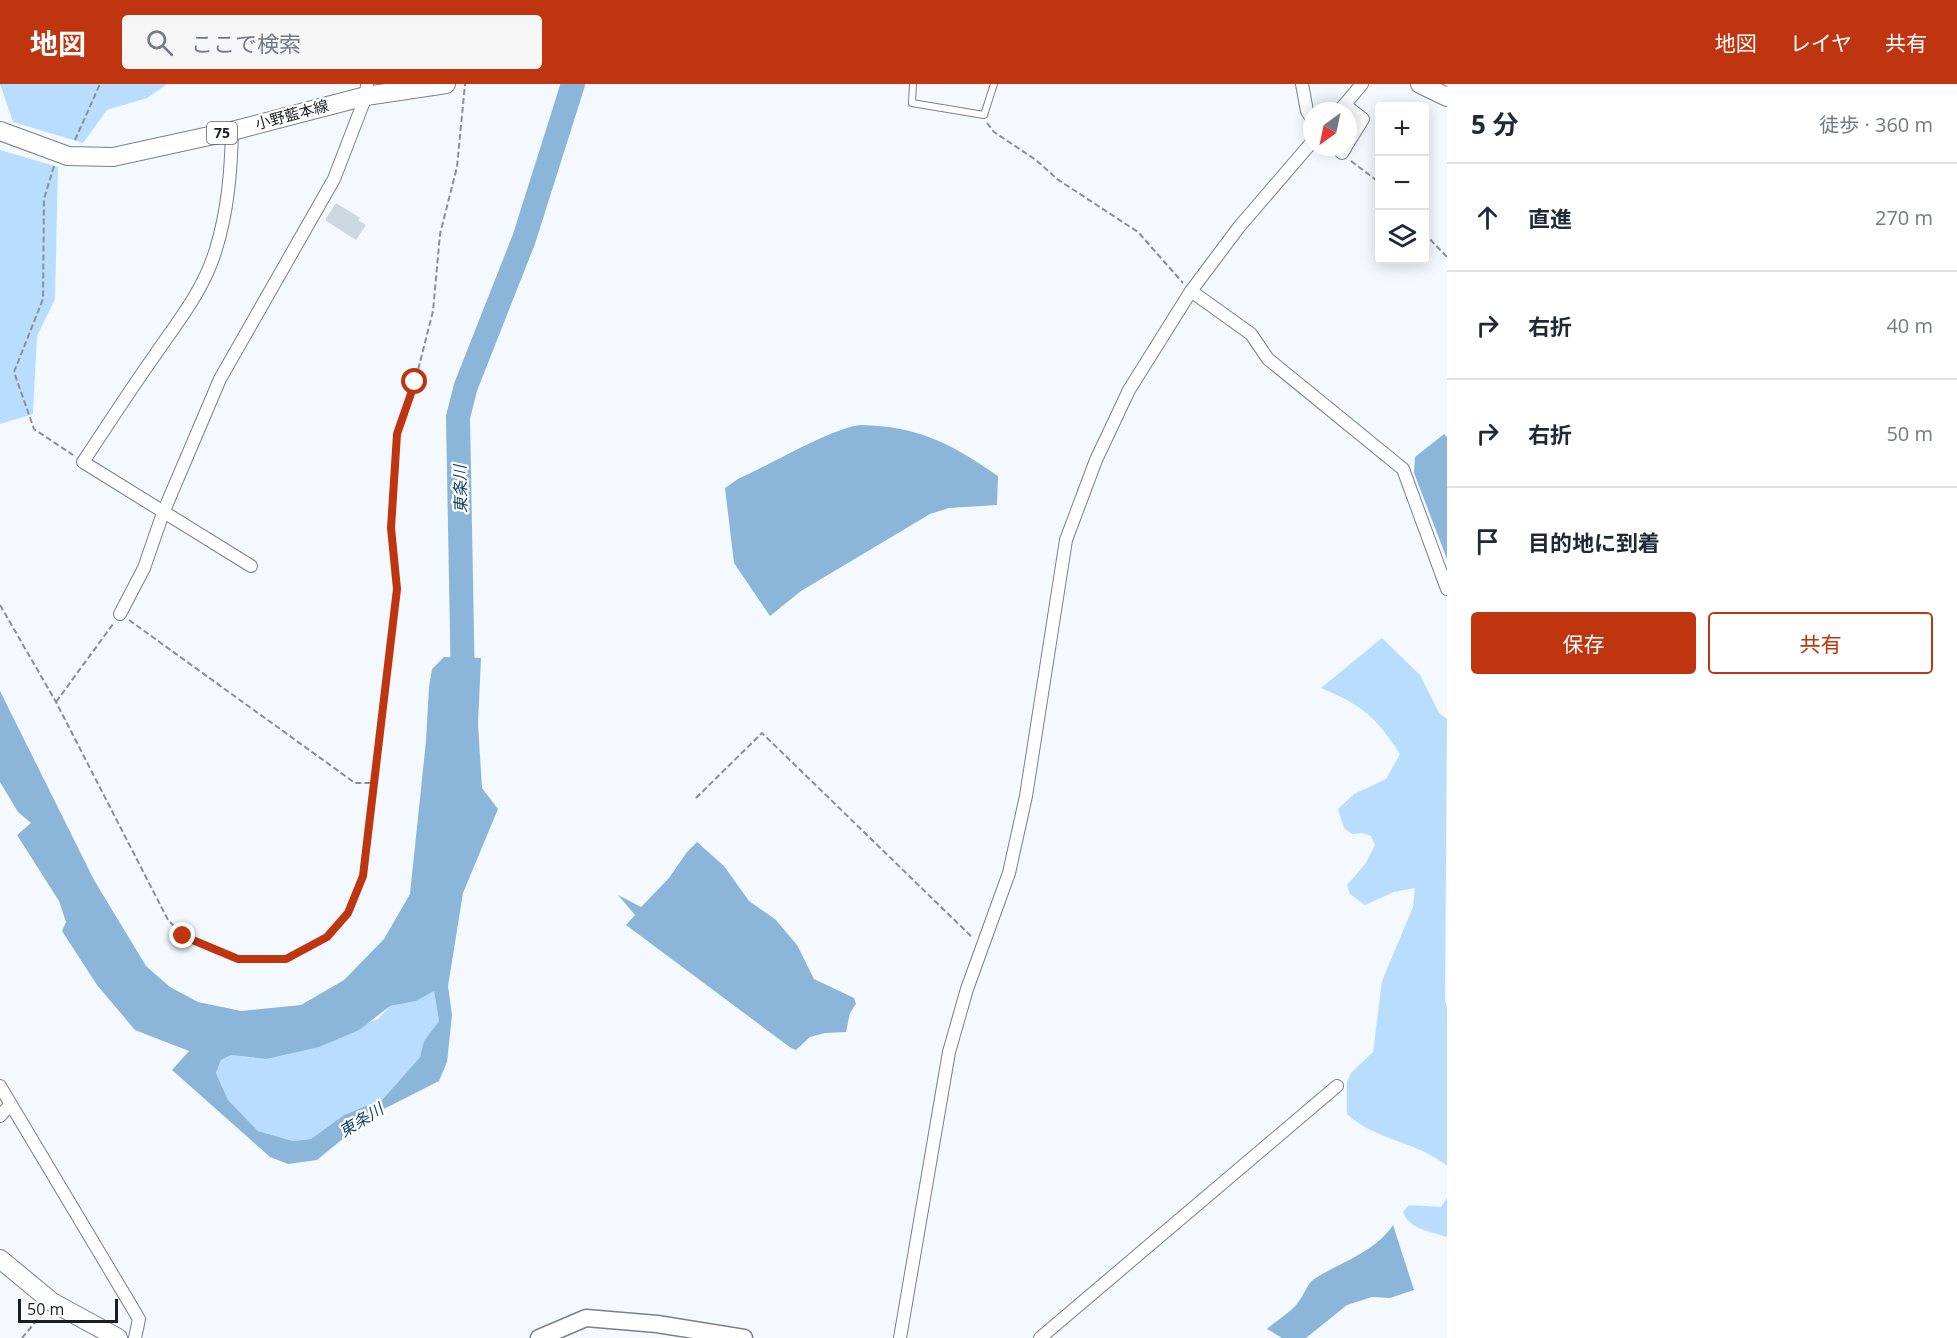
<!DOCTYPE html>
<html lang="ja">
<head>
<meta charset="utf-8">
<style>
  :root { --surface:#fff; --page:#f6f6f7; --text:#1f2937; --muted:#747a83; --line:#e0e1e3; --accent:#bf350f }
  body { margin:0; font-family:"Open Sans","Noto Sans JP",sans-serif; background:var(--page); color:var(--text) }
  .controls { position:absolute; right:18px; top:18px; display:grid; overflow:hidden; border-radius:6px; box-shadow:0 3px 15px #0003 }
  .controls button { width:54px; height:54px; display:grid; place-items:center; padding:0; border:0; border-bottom:2px solid var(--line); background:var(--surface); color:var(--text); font:30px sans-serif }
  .compass { position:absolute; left:1303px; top:18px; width:54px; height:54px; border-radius:50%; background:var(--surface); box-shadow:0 3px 15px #0003; rotate:213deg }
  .scale { position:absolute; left:18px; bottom:15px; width:100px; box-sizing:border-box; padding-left:6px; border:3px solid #1a1e21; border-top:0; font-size:16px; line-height:21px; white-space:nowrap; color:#1a1e21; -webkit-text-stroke:4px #fff; paint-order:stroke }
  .stop { position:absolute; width:18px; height:18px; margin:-14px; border:4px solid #bf350f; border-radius:50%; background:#fff }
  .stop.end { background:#bf350f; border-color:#fff; box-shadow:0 2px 6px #0008 }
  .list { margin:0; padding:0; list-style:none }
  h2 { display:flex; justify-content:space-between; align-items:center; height:78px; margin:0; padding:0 24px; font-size:26px }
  h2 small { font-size:20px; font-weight:400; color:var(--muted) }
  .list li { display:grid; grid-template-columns:39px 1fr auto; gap:18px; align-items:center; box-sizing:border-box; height:108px; padding:0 24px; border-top:2px solid var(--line) }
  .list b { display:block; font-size:22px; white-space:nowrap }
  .list em { font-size:20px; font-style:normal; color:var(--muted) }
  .actions { display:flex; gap:12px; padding:18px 24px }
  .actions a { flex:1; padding:14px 0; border:2px solid var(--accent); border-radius:6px; text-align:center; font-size:21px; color:var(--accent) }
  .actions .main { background:var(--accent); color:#fff }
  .icon { flex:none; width:33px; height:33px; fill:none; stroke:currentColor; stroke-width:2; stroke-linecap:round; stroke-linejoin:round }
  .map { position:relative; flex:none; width:1447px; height:1254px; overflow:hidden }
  header { display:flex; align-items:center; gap:36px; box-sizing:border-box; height:84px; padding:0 30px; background:var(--accent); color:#fff }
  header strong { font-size:28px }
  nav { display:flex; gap:33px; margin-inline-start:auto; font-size:21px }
  .search { width:420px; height:54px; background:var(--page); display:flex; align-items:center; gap:15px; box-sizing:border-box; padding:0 21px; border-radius:6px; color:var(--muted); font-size:22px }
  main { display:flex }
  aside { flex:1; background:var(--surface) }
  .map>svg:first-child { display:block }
</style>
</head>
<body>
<header>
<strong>地図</strong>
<div class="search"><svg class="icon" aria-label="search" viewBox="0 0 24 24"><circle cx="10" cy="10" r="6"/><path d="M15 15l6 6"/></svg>ここで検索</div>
<nav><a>地図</a><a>レイヤ</a><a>共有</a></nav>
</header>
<main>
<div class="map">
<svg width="1447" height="1254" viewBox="0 0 1447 1254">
  <rect width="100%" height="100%" fill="#f3f9ff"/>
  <g fill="#b8ddfe">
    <polygon points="0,0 167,0 147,14 107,26 83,59 13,38"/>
    <polygon points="0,66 58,83 55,215 37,252 33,330 0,340"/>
    <path d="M1382,554l38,37 19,38 8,6 -2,281 2,8v158c-30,-25 -71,-25 -100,-52v-32l4,-9 22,-21 9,-71 31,-74 2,-19 -21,4 -29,13 -15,-11 -3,-9 19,-22 9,-18 -4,-9 -9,-3 -10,1 -8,-6 -6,-19 16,-15 32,-15 14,-25c-24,-37 -38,-49 -79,-66z"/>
    <polygon points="434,906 439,937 424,957 420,973 383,1015 344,1031 311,1055 293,1057 258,1047 228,1016 216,989 221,976 231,971 266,975 378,935 390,922 416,917"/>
    <path d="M1447,1114v39c-17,-6 -37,-7 -44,-25l6,-7 32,2z"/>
  </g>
  <g fill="#8bb5d9" fill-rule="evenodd">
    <path d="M861,341c57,1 91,19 137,51l-1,29 -48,3 -19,6 -129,77 -31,25 -36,-53 -9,-75 13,-9c30,-13 95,-52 123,-54z"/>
    <polygon points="1444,350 1447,353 1447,475 1414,389 1415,373"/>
    <path d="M444,573l37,1 -3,66 4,64 16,21 -35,84 -15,93 4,29 -5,47 -8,19 -67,34 -55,45 -29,4 -18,-7 -98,-87 17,-19 -54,-21 -38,-45 -35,-54 4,-9 -7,-21 -42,-66 14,-12 -13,-11 -18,-30v-91l94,189 52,86 24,21 28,15 43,9 60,-6 43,-25 40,-41 26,-45 16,-153 3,-54 3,-18zM434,907l5,30 -15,20 -4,16 -37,42 -39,16 -33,24 -18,2 -35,-10 -30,-31 -12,-27 5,-13 10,-5 35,4 53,-12 40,-17 31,-24 26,-5z"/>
    <polygon points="697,758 724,782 749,817 775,835 797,861 814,895 854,914 856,920 850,929 846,948 825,949 810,953 796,966 791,964 626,841 635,831 618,811 641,823 669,794 687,768"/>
    <path d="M1393,1141l21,65 -24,8 -18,-1 -25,8 -41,33h-24l-15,-9c9,-8 21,-15 29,-24 7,-7 10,-20 18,-26 27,-17 61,-27 79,-54z"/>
  </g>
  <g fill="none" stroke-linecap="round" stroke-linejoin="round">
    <polyline stroke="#8bb5d9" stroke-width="24" points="463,606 458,333 466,302 524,155 573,0"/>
  </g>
  <polygon fill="#cdd7e0" points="336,119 360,134 358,136 366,141 356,156 325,136"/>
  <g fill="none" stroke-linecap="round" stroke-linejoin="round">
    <defs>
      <polyline id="service" points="913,0 912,19 984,31 994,0"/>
      <g id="minor">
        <polyline points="1302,0 1307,27 1312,35"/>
        <polyline points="1345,21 1363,35 1348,59"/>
        <polyline points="1340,26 1362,0"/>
        <path d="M232,47c-1,40 -4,79 -16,118 -12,41 -38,72 -61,106 -25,35 -48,71 -72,107l168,104"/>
        <polyline points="1336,63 1342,69 1346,63"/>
        <polyline points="1191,207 1251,250 1268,275 1403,385 1447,505"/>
        <polyline points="120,530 144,484 163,429 220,295 334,95 366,12 367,0"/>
        <polyline points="0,1002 139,1235 135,1254"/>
        <polyline points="0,1032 10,1021"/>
        <polyline points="900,1254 949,968 967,905 1009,789 1026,712 1066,456 1096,376 1129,306 1191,207 1239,143 1312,58"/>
        <polyline points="1040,1254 1337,1002"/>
      </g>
      <polyline id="secondary" points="539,1254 586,1234 657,1240 744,1254"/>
      <g id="primary">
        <polyline points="1420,0 1447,13"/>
        <polyline points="0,47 68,72 113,73 232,47 366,12 446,0"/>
        <polyline points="0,1175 52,1218 118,1254"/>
      </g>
    </defs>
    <use href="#service" stroke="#788189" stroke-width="8"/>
    <use href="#minor" stroke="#788189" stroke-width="14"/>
    <use href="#secondary" stroke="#788189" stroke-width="19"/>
    <use href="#primary" stroke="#788189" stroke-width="20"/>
    <g stroke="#8b9095" stroke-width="2" stroke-dasharray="6 3" stroke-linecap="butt">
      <polyline points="987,39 994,48 1036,76 1057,95 1138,148 1183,199"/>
      <polyline points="75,56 100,0"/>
      <polyline points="1351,77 1380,99"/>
      <polyline points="54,82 44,115 43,215 14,288 34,345 73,371"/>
      <polyline points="1424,149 1447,173"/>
      <path d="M0,521l56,97 112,218c39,42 114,55 160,16 18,-16 26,-37 35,-59l34,-288 -6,-61 6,-94 18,-52 18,-71 7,-77 17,-67 8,-83"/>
      <polyline points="129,536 355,699 371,699"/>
      <polyline points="56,618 113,540"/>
      <polyline points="696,714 762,649 973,854"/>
      <polyline points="22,1254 43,1229"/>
    </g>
    <use href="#service" stroke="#fff" stroke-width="6"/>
    <use href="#minor" stroke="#fff" stroke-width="12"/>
    <use href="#secondary" stroke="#fff" stroke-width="16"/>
    <use href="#primary" stroke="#fff" stroke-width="18"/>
  </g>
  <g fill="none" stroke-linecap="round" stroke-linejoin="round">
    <polyline stroke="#bf350f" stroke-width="8" points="183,852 238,875 286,875 327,853 348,829 363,792 397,505 391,444 397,350 415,298"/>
  </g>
  <g text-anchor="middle" stroke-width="4.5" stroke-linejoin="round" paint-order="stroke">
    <rect fill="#fff" stroke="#5f6264" stroke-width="1.5" x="207" y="38" width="30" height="22" rx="4.5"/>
    <g font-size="14" font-weight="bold" fill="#1a1e21">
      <text x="222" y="54">75</text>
    </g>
    <g font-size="15" fill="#1a1e21" stroke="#fff">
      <text transform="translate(292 31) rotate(-15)" y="5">小野藍本線</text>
    </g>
    <g font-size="16" font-style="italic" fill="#124366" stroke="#fff">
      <text transform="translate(460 405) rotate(-91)" y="6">東条川</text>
      <text transform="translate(361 1036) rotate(-32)" y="6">東条川</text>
    </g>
  </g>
</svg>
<div class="controls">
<button>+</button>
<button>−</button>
<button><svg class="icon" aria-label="layers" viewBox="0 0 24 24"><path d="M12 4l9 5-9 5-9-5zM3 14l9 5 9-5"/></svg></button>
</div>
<svg class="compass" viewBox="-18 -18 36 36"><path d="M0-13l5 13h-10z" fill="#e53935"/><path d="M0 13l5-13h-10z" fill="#747a83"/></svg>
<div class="scale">50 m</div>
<div class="stop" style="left:415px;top:298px"></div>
<div class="stop end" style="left:183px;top:852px"></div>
</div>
<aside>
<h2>5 分<small>徒歩 · 360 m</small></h2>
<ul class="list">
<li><svg class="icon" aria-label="ahead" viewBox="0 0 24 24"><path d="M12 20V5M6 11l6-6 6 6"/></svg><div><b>直進</b></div><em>270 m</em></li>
<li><svg class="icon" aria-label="right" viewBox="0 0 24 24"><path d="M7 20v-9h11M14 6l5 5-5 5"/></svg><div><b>右折</b></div><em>40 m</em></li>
<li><svg class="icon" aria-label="right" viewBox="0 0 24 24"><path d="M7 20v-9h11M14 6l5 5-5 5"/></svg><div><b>右折</b></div><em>50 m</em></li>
<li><svg class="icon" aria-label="arrive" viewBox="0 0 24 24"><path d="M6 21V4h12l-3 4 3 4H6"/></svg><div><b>目的地に到着</b></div></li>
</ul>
<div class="actions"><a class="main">保存</a><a>共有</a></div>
</aside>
</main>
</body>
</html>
